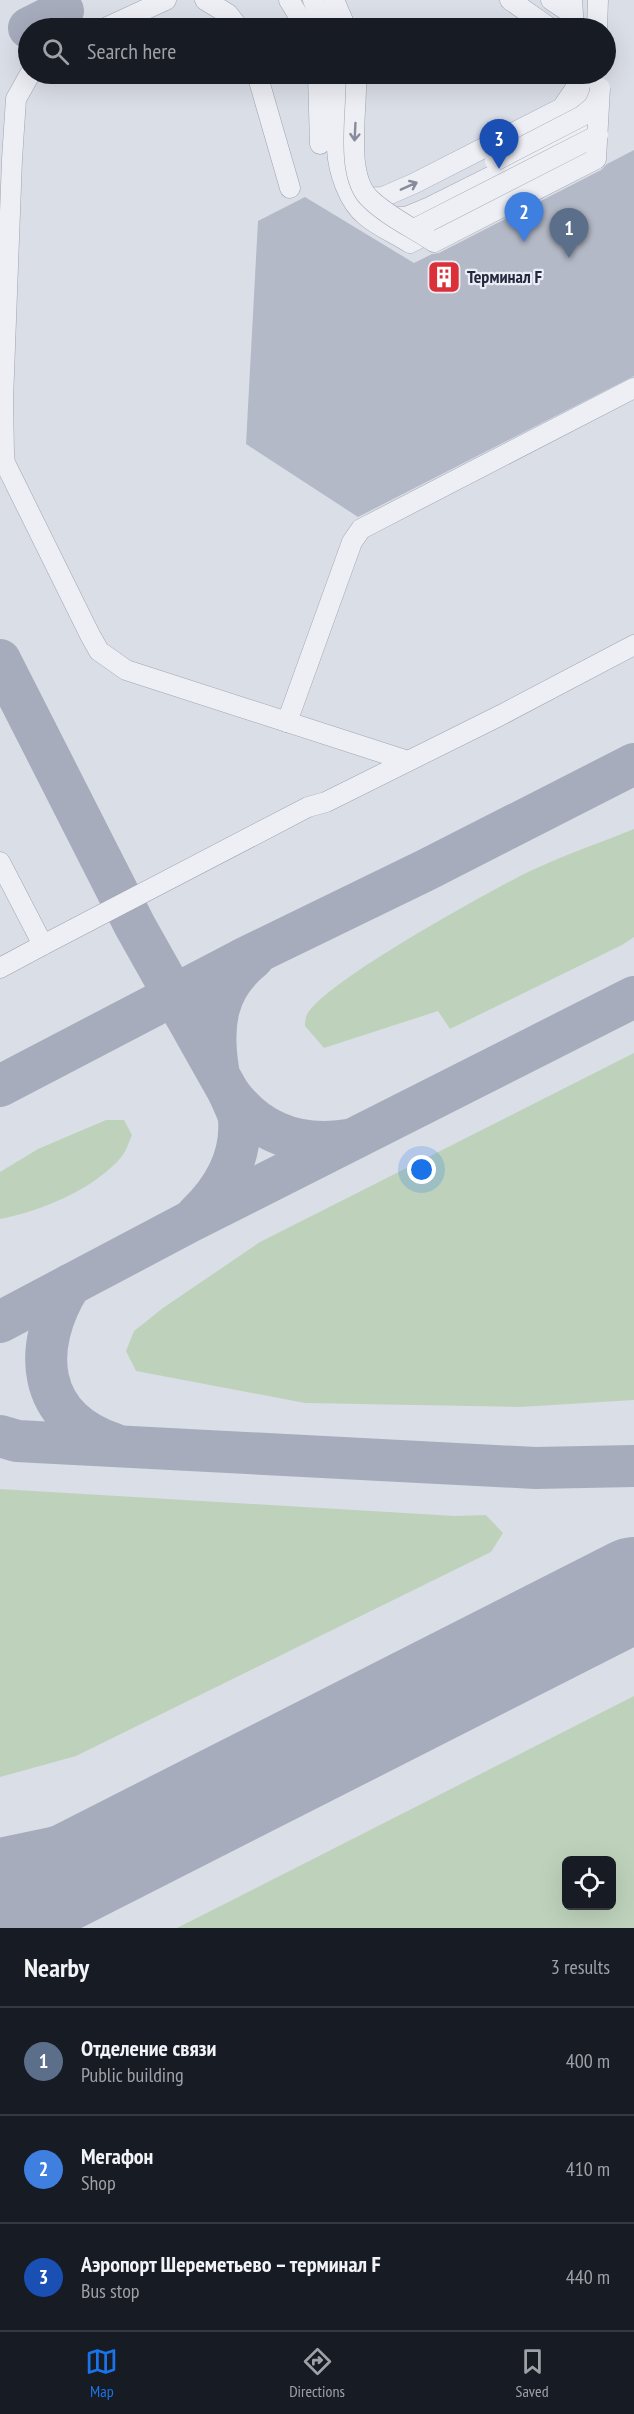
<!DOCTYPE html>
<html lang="en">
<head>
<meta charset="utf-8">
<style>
  :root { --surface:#171b24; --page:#242831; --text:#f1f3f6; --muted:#9ea1a6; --line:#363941; --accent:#1a73e8 }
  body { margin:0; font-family:"PT Sans Narrow",sans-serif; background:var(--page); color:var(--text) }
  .controls { position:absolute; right:18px; bottom:18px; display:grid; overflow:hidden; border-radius:9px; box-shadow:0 6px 24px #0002 }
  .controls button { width:54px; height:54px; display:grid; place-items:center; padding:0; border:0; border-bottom:2px solid var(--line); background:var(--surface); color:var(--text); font:30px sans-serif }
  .you { position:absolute; left:422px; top:1170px; width:21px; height:21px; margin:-15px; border:4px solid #fff; border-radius:50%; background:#1a73e8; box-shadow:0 0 0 9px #1a73e833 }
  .badge { display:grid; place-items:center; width:39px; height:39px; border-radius:50%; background:var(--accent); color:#fff; font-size:20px; font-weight:700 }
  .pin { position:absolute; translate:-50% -50px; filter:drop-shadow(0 2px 3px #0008) }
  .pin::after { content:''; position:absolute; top:32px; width:21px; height:18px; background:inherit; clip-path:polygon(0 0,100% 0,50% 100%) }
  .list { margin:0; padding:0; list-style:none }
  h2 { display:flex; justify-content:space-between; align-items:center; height:78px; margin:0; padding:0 24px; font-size:26px }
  h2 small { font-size:20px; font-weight:400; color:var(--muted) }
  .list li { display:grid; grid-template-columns:39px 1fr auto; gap:18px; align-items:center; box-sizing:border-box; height:108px; padding:0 24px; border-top:2px solid var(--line) }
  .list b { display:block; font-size:22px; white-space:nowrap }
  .list p { margin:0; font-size:20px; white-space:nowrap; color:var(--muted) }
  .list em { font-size:20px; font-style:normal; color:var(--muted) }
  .icon { flex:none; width:33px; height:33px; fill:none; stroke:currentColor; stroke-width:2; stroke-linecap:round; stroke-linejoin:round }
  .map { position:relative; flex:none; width:634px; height:1928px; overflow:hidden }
  .search { position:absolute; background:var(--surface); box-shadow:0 6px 24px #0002; left:18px; right:18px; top:18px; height:66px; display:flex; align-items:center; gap:15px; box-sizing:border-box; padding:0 21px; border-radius:33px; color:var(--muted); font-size:22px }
  .sheet { height:402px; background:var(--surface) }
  nav { display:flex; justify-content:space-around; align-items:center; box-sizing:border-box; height:84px; border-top:2px solid var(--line); background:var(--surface); font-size:16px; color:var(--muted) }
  nav a { display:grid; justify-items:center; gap:3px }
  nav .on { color:var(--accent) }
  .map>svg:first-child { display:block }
</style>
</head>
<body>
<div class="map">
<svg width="634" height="1928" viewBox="0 0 634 1928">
  <rect width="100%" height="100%" fill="#dadee7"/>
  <g fill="#bed2bb" fill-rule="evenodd">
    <path d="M634,829v108l-12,8 -172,84 -12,-18 -114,37 -19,-22c0,-3 0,-6 1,-9 10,-31 186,-127 222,-145 34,-16 71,-29 106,-43z"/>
    <polygon points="634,1053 634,1400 520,1407 305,1403 136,1371 126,1351 134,1331 163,1308 260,1242"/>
    <path d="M106,1120h18l8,15c-3,6 -5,15 -10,21 -25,32 -83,56 -122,63v-47l38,-23z"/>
    <polygon points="0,1489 455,1516 486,1515 503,1533 491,1552 76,1756 0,1777"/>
    <path d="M634,1696v232h-457zM566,1860h46v46h-46z"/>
  </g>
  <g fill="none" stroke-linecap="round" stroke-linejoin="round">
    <g stroke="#a6acbc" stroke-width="42">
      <polyline points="29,28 63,11"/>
      <path d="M0,660l135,266 94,167c29,40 70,55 119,47"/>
      <path d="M218,1069c-7,-45 -2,-81 35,-111"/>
      <polyline points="0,1086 241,960 426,870 634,764"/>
      <path d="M197,1215c26,-25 45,-57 42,-96 -1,-8 -7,-18 -10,-26"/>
      <path d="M70,1285c-39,63 -34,133 44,159"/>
      <polyline points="0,1322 189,1222 634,997"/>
      <polyline points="0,1436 17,1441 535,1468 634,1466"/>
      <polyline points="0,1859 52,1848 116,1831 255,1781"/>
    </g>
    <polyline stroke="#a6acbc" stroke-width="104" points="0,1911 634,1589"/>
  </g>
  <polygon fill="#b4b9c7" points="634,150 634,376 358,517 246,444 258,221 305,197 414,263 432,254 439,253 601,170 607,164"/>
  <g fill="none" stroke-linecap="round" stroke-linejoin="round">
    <defs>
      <g id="minor">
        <polyline points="205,0 228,14 239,28"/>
        <polyline points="289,0 306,28"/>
        <polyline points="313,0 325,28"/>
        <polyline points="334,0 346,28"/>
        <polyline points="510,0 550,28"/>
        <polyline points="551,0 572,14"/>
        <polyline points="572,0 574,28"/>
        <polyline points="105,28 166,0"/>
        <polyline points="597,28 598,0"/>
        <polyline points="30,74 16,99 12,159 3,400 4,454 5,463 90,635 99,651 126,670 408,761"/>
        <polyline points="257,74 290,188"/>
        <polyline points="318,74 320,144"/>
        <path d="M336,74l1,75c1,21 11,53 29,67 13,11 30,18 44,27l174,-90 7,-56 -7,-23"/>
        <polyline points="355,198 383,197 415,183 562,108 575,89 579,74"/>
        <polyline points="383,216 406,217 430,207 566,139 577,128 582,108"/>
        <polyline points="287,722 352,542 361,529 634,388"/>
        <polyline points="0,862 43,945 308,807 326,802 501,715 634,645"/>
        <polyline points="0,968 43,945"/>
      </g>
    </defs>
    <use href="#minor" stroke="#9fa4b1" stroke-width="21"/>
    <use href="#minor" stroke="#edeff5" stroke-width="20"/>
    <defs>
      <g id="minor-bridge">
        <path d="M356,74c2,34 -12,99 13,124 18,18 44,30 65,44l162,-83 4,-71"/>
        <polyline points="495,161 582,116 594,106 599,95"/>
        <polyline points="414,229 598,135"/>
      </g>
    </defs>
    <use href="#minor-bridge" stroke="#9fa4b1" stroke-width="21" stroke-linecap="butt"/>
    <use href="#minor-bridge" stroke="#edeff5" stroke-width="20"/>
  </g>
  <defs><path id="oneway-shaft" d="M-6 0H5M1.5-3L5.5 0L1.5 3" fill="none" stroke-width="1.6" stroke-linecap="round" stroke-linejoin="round" transform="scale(1.5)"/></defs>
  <g stroke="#888c9a">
    <use href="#oneway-shaft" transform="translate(355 132) rotate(93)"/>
    <use href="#oneway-shaft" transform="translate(409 186) rotate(-24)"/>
  </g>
  <defs>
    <symbol id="building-square" viewBox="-11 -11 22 22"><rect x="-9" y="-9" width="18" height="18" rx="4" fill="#db3038" stroke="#eaedf5"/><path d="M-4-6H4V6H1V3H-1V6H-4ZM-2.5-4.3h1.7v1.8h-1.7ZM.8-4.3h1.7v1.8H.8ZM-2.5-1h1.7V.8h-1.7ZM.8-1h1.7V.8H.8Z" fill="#fff"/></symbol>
  </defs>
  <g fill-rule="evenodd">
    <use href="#building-square" x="425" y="258" width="38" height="38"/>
  </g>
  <g text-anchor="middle" stroke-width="4.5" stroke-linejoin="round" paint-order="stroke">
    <g font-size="18" font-weight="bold" fill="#232a3e" stroke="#eaedf5" text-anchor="start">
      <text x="467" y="283">Терминал F</text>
    </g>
  </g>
</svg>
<div class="controls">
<button><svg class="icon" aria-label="locate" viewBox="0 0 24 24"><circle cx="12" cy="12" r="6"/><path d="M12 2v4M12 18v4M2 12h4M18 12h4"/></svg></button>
</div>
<div class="you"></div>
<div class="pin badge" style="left:569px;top:258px;background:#5c6f8a">1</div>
<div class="pin badge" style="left:524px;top:242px;background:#3f7fe0">2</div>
<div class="pin badge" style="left:499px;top:169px;background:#1a4fb4">3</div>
<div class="search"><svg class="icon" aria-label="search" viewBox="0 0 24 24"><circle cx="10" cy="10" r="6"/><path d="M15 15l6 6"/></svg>Search here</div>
</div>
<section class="sheet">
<h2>Nearby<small>3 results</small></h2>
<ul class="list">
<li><span class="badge" style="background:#5c6f8a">1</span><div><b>Отделение связи</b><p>Public building</p></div><em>400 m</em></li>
<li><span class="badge" style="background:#3f7fe0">2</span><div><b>Мегафон</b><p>Shop</p></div><em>410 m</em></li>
<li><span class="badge" style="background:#1a4fb4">3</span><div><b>Аэропорт Шереметьево – терминал F</b><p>Bus stop</p></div><em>440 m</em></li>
</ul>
</section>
<nav>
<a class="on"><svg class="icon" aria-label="map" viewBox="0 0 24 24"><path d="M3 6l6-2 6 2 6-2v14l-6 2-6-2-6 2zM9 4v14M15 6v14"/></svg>Map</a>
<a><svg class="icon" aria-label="directions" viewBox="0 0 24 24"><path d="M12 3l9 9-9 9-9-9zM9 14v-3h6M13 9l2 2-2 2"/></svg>Directions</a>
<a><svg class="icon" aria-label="saved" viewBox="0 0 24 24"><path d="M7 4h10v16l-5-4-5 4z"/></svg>Saved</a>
</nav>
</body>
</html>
